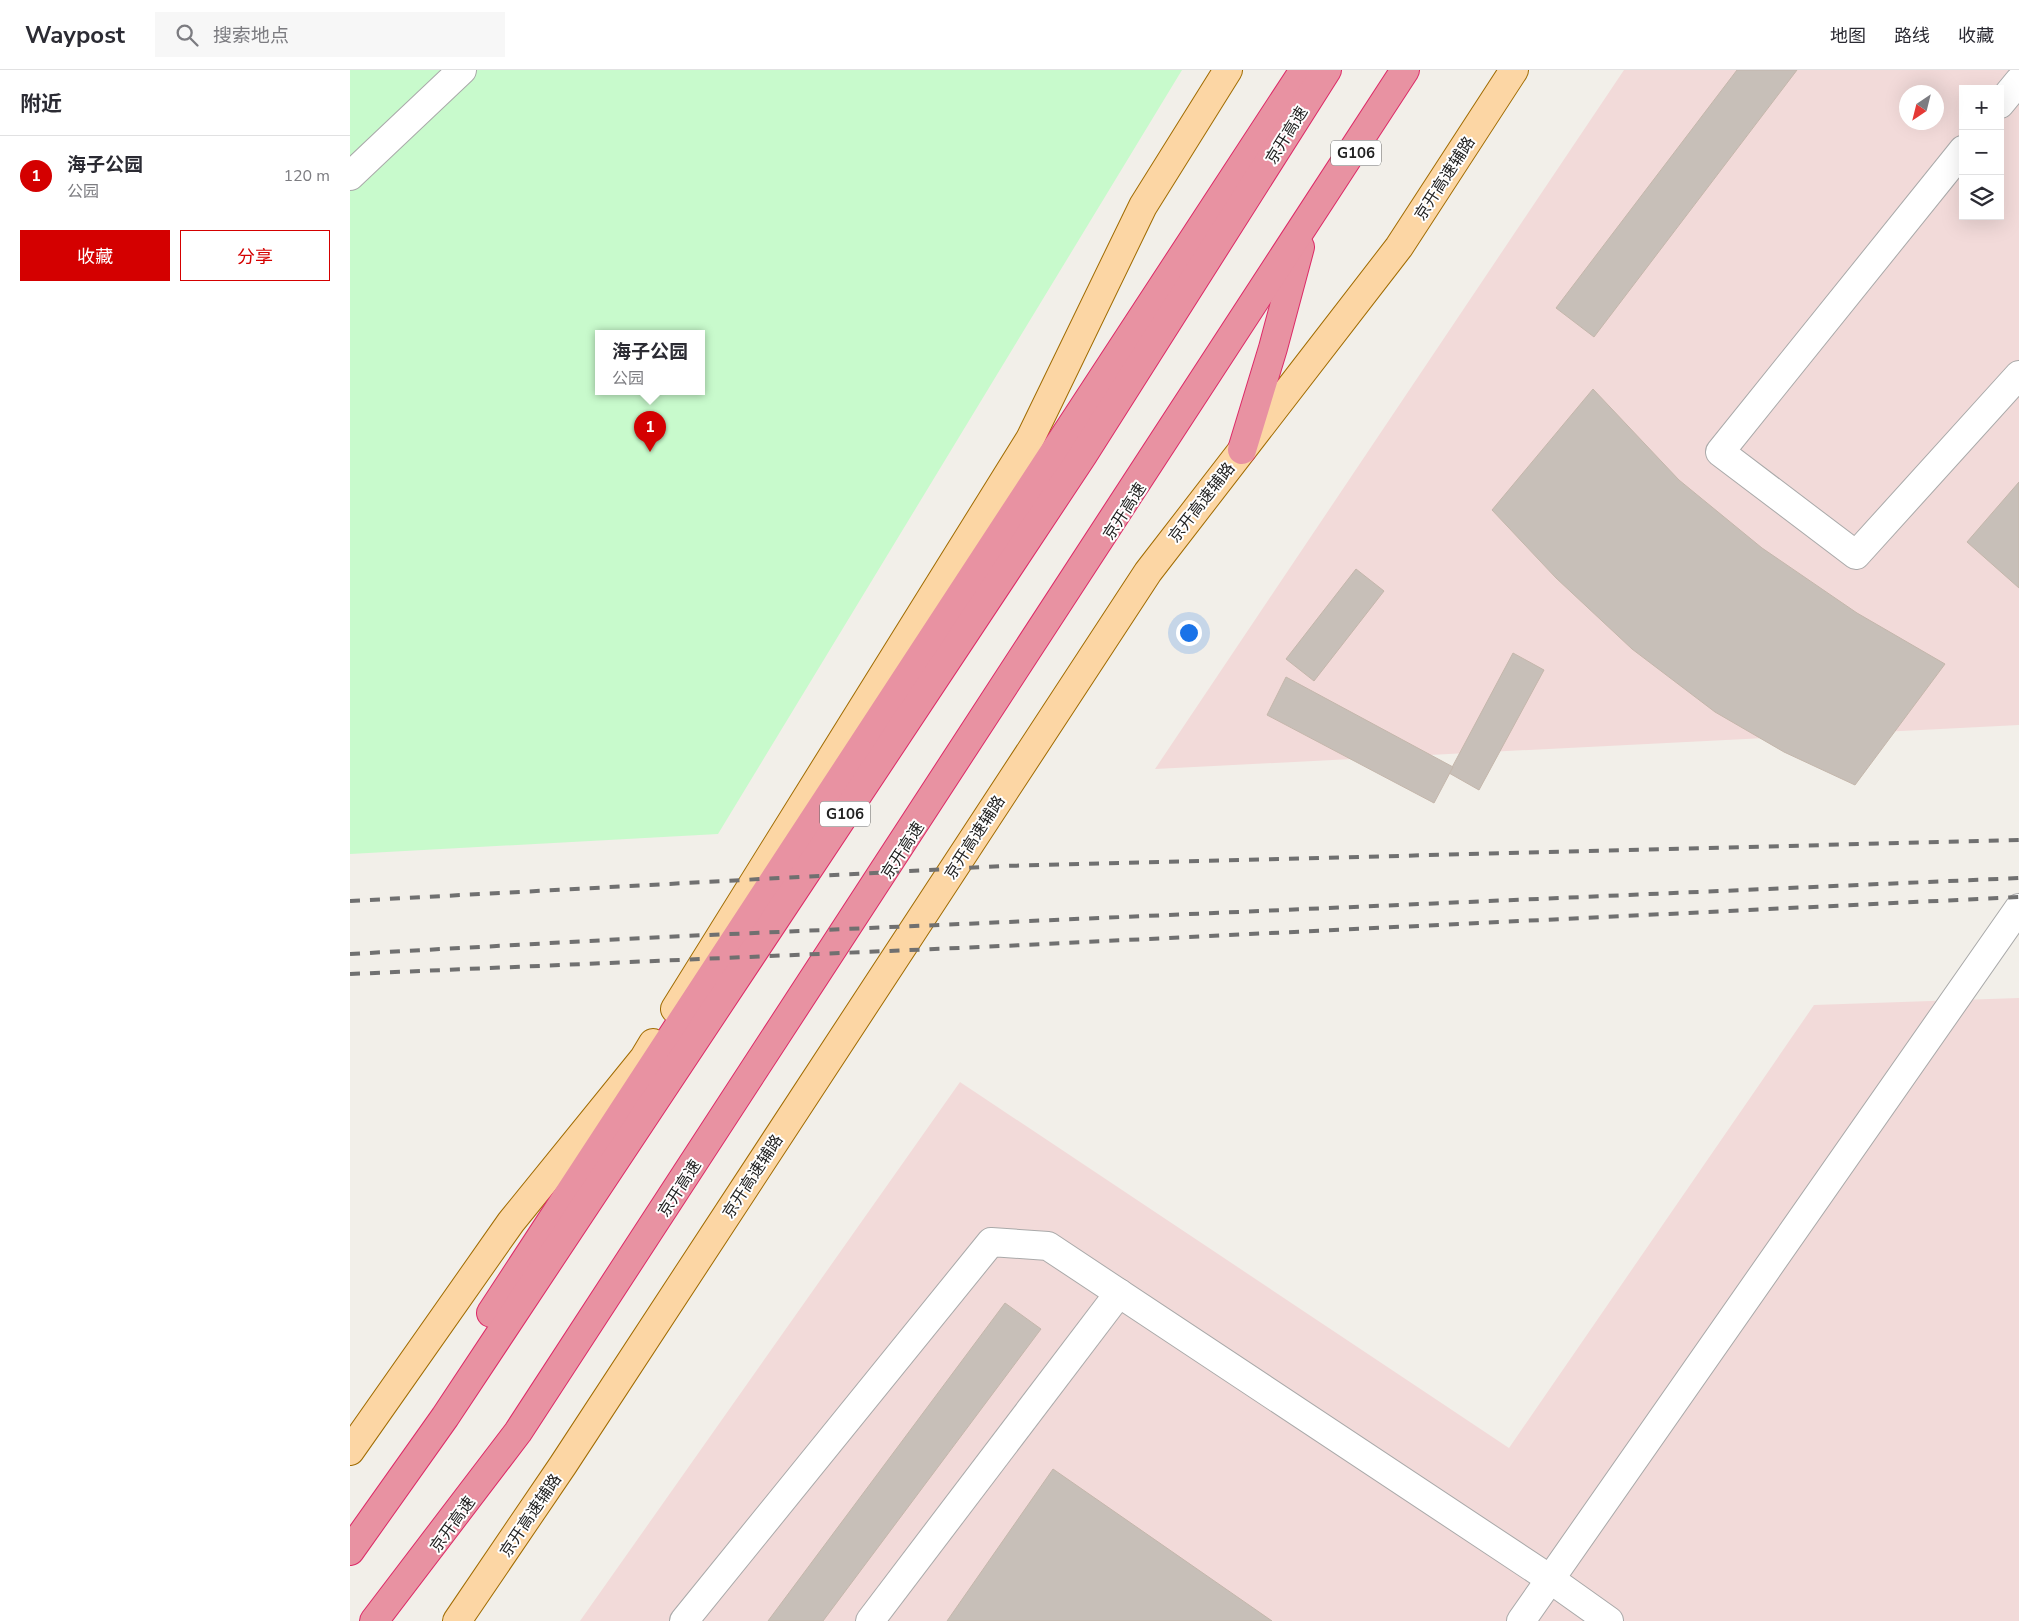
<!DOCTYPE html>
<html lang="zh">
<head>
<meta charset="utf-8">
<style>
  :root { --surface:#fff; --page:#f7f7f7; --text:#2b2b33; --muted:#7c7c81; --line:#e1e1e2; --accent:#d40000 }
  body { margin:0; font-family:"Nunito Sans","Noto Sans SC",sans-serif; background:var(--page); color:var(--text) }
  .controls { position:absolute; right:15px; top:15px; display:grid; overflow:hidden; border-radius:0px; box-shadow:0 5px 20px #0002 }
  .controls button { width:45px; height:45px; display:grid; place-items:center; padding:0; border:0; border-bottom:1px solid var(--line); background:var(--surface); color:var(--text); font:25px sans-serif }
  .compass { position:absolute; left:1549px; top:15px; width:45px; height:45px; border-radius:50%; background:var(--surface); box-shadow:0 5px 20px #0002; rotate:215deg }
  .you { position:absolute; left:838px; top:562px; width:18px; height:18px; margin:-12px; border:4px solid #fff; border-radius:50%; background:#1a73e8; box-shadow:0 0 0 8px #1a73e833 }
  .badge { display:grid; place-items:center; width:32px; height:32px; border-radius:50%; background:var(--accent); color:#fff; font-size:16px; font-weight:700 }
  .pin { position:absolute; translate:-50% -41px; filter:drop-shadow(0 1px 2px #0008) }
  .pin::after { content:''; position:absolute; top:26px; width:18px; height:15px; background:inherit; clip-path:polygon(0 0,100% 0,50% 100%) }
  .popup { position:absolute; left:245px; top:260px; width:110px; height:65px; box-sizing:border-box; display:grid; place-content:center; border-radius:0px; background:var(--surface); filter:drop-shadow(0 1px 4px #0005); font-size:16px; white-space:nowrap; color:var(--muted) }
  .popup b { font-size:19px; color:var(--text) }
  .popup::after { content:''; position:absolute; left:50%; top:100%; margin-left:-10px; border:10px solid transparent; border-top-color:var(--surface) }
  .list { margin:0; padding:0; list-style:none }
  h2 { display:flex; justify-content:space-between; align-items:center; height:65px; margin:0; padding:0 20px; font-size:21px }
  h2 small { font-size:16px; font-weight:400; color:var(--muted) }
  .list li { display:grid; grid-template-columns:32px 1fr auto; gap:15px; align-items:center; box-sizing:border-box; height:80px; padding:0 20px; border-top:1px solid var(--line) }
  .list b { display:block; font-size:19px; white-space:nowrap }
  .list p { margin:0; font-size:16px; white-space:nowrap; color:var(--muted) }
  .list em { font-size:16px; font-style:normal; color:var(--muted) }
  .actions { display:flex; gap:10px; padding:15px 20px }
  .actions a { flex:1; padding:11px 0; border:1px solid var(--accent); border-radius:0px; text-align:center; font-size:18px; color:var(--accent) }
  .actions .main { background:var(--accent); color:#fff }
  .icon { flex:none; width:28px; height:28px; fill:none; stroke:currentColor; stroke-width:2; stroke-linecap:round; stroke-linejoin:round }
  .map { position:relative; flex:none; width:1669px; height:1551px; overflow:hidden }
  header { display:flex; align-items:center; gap:30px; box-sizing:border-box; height:70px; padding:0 25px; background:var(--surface); border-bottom:1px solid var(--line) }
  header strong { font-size:24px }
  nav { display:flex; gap:28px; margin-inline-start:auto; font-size:18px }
  .search { width:350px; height:45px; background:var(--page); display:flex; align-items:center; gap:12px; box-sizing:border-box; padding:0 18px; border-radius:0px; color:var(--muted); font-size:19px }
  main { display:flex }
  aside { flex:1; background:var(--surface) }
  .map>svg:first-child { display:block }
</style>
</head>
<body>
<header>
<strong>Waypost</strong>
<div class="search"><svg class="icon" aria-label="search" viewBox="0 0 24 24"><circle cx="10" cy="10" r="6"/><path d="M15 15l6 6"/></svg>搜索地点</div>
<nav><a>地图</a><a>路线</a><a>收藏</a></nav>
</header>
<main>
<aside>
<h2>附近<small></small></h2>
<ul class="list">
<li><span class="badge">1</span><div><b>海子公园</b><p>公园</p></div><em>120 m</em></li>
</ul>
<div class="actions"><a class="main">收藏</a><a>分享</a></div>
</aside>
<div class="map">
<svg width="1669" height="1551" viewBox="0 0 1669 1551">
  <rect width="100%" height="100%" fill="#f2efe9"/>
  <g fill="#f2dad9" fill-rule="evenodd">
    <path d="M1274,0h395v655l-864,44zM1613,19h37v127h-37zM1556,22h30v30h-30z"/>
    <polygon points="1669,928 1669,1551 230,1551 610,1012 1159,1378 1464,935"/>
  </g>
  <path fill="#c8facc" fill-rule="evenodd" d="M0,0h832l-464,764 -368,20zM249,263h102v58h-102z"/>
  <g fill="#c7bfb8" stroke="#c4b6ab">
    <polygon points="1387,0 1447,0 1244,267 1206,238"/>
    <polygon points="1243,319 1329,410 1412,478 1507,543 1595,594 1505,715 1434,682 1365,642 1282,579 1206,508 1142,440"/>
    <polygon points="1669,412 1669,518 1617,472"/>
    <polygon points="1006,499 1034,521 964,611 936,589"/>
    <polygon points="1163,583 1194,600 1129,720 1099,703"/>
    <polygon points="936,607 1103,697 1084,733 917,645"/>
    <polygon points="655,1233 691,1259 473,1551 418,1551"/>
    <polygon points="703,1399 922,1551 597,1551"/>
  </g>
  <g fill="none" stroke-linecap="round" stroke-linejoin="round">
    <defs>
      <g id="minor">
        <polyline points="1650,34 1669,11"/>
        <polyline points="1613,80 1370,382 1506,485 1669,305"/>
        <polyline points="0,106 112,0"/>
        <polyline points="334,1551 641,1172 698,1176 1200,1509 1259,1551"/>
        <polyline points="520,1551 769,1223"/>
        <polyline points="1171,1551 1669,838"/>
      </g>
      <g id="major">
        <polyline points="325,939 680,369 793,136 878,0"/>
        <polyline points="0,1381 161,1152 294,988 303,973"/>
        <polyline points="107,1551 213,1395 798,502 1049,177 1164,0"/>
      </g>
      <g id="highway">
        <polyline points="892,380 923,278 950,177"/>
        <polyline points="141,1243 954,0"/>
        <polyline points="0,1481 95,1347 733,385 977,0"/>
        <polyline points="24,1551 168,1362 1055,0"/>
      </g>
    </defs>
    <use href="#minor" stroke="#a9a9a9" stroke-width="30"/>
    <use href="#major" stroke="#a06b00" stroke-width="30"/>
    <use href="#highway" stroke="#dc2a67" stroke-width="30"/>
    <use href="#minor" stroke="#fff" stroke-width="28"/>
    <use href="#major" stroke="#fcd6a4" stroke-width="28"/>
    <use href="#highway" stroke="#e892a2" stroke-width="28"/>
    <g stroke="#707070" stroke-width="4" stroke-dasharray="10 10" stroke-linecap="butt">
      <polyline points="0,831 654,796 1669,770"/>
      <polyline points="0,884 312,867 1669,808"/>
      <polyline points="0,904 631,877 1669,827"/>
    </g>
  </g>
  <g text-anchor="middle" stroke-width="4" stroke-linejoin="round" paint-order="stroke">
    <g fill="#fff" stroke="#646464" stroke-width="1">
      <rect x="981" y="70.5" width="50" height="25" rx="4"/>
      <rect x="470" y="731.5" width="50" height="25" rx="4"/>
    </g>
    <g font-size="15" font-weight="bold" fill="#222">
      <text x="1006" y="88">G106</text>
      <text x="495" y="749">G106</text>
    </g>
    <g font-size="16" fill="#222" stroke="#fff">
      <text transform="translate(936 65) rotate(-58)" y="6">京开高速</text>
      <text transform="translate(1094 108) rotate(-57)" y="6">京开高速辅路</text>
      <text transform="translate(851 432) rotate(-52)" y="6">京开高速辅路</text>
      <text transform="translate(774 441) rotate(-57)" y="6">京开高速</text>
      <text transform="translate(624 767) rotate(-57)" y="6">京开高速辅路</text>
      <text transform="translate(552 780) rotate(-57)" y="6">京开高速</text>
      <text transform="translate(402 1106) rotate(-57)" y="6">京开高速辅路</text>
      <text transform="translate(329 1118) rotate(-57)" y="6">京开高速</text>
      <text transform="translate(180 1445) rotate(-56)" y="6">京开高速辅路</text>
      <text transform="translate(102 1454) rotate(-54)" y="6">京开高速</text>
    </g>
  </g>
</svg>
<div class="controls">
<button>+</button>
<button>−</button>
<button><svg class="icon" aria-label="layers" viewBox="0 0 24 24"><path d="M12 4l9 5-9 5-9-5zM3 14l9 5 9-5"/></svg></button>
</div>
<svg class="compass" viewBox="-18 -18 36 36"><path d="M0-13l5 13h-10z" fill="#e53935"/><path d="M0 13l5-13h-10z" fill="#7c7c81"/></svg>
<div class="you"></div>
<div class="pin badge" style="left:300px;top:382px">1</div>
<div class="popup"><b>海子公园</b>公园</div>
</div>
</main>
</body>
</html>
